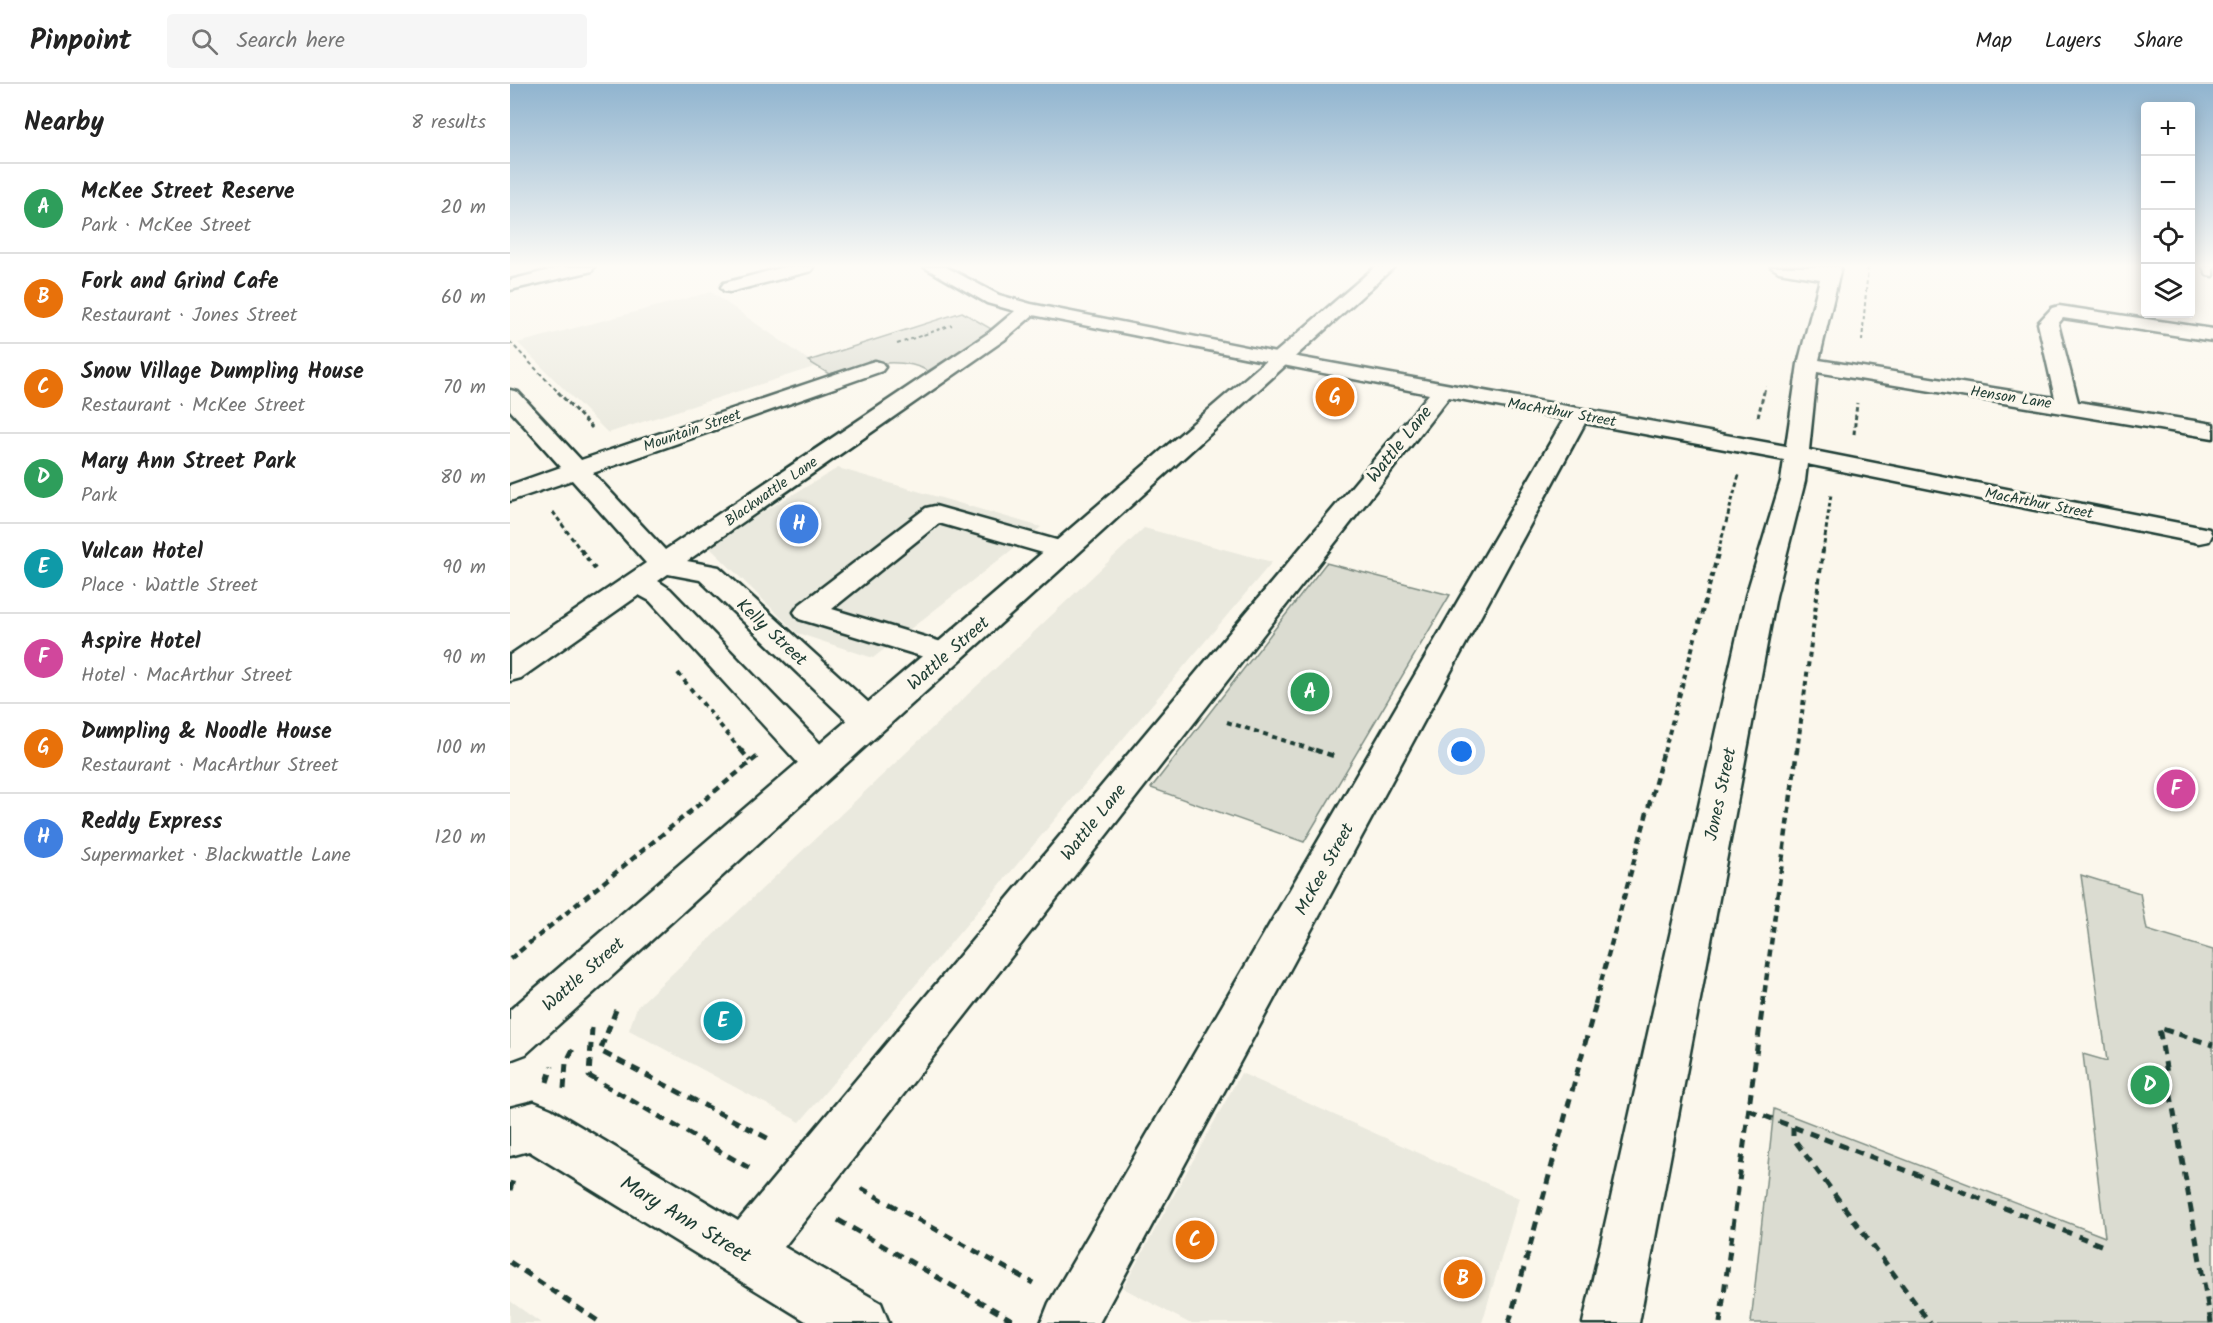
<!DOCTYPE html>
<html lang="en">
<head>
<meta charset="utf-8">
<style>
  :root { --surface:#fff; --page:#f6f6f6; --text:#222; --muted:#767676; --line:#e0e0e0; --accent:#1a73e8 }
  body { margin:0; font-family:Kalam,sans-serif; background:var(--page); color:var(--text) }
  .controls { position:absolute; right:18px; top:18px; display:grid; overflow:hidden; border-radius:6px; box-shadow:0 3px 15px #0003 }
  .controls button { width:54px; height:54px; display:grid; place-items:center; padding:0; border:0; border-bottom:2px solid var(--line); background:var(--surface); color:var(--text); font:30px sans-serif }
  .you { position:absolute; left:952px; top:668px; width:21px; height:21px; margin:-15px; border:4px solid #fff; border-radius:50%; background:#1a73e8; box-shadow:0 0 0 9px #1a73e833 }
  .badge { display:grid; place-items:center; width:39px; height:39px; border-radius:50%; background:var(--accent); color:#fff; font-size:20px; font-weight:700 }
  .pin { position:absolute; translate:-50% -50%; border:3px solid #fff; box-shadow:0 2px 6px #0006 }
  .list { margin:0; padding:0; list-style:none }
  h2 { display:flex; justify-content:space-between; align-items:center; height:78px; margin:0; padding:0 24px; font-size:26px }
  h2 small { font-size:20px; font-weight:400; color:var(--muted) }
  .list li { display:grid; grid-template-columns:39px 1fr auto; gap:18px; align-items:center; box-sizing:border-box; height:90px; padding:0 24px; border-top:2px solid var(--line) }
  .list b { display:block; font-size:22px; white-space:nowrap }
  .list p { margin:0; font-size:20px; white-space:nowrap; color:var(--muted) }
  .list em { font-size:20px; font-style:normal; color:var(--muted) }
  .icon { flex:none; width:33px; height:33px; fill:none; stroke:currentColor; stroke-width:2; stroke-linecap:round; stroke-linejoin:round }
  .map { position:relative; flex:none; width:1703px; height:1239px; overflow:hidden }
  header { display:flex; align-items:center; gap:36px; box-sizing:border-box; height:84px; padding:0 30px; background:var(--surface); border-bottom:2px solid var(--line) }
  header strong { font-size:28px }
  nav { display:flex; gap:33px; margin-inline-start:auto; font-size:21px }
  .search { width:420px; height:54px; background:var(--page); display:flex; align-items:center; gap:15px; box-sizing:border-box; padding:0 21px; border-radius:6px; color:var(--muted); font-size:22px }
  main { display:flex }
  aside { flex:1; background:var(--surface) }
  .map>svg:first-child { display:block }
</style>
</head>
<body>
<header>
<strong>Pinpoint</strong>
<div class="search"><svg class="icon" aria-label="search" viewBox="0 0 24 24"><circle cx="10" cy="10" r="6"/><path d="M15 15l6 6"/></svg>Search here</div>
<nav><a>Map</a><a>Layers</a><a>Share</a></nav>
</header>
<main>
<aside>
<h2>Nearby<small>8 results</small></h2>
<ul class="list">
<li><span class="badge" style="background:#2e9e5b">A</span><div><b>McKee Street Reserve</b><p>Park · McKee Street</p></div><em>20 m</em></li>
<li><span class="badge" style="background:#e8710a">B</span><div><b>Fork and Grind Cafe</b><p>Restaurant · Jones Street</p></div><em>60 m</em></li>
<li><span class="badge" style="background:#e8710a">C</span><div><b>Snow Village Dumpling House</b><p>Restaurant · McKee Street</p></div><em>70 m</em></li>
<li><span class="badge" style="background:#2e9e5b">D</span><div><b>Mary Ann Street Park</b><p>Park</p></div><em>80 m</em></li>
<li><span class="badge" style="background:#0f9aa8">E</span><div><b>Vulcan Hotel</b><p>Place · Wattle Street</p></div><em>90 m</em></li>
<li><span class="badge" style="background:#d1479c">F</span><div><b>Aspire Hotel</b><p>Hotel · MacArthur Street</p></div><em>90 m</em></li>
<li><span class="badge" style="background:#e8710a">G</span><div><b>Dumpling &amp; Noodle House</b><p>Restaurant · MacArthur Street</p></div><em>100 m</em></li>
<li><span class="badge" style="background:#3f7fe0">H</span><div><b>Reddy Express</b><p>Supermarket · Blackwattle Lane</p></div><em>120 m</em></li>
</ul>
</aside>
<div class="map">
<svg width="1703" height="1239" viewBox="0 0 1703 1239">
  <rect width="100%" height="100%" fill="#fbf7ec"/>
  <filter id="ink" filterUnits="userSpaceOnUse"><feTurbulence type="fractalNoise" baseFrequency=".0167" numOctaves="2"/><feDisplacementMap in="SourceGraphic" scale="12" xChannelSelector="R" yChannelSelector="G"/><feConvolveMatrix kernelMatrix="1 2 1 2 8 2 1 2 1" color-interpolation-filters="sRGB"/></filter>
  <g filter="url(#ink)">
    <g fill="#eae9de">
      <polygon points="201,208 307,282 98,349 8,259"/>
      <polygon points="328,384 531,443 363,574 287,549 197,461"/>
      <polygon points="634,444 762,478 290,1038 119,946 127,923"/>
      <polygon points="731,989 1009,1114 972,1239 679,1239 613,1204"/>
      <polygon points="0,1217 31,1239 0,1239"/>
    </g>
    <g fill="#dbdcd1" stroke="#7d8c82" stroke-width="1.5">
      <path d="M452,228l31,18 -65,41c-29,-16 -68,-5 -99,3l-21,-13z"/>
      <polygon points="816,479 940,511 794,758 641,704"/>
      <polygon points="1571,791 1630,809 1637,846 1703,866 1703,1239 1241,1239 1264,1025 1595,1153 1573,970 1597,977"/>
    </g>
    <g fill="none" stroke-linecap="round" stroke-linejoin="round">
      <defs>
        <g id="minor">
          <polygon points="52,183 84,183 82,187 0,206 0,196"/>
          <polygon points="274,183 303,183 301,187 220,208 214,207 211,203 214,199"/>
          <polygon points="414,183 436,183 489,211 521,220 771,270 1276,362 1288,280 1310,195 1269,188 1261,183 1331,183 1309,276 1545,314 1528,239 1542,224 1549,222 1703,245 1703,257 1553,234 1548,240 1568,318 1703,340 1703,354 1307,288 1299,366 1689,443 1699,445 1702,451 1699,457 1689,459 1297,380 1295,397 1266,512 1129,1239 1073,1239 1236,512 1271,397 1274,376 1075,339 589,1239 531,1239 539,1219 1054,335 939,313 274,1163 371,1219 379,1239 299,1239 19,1067 0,1072 0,1024 24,1018 41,1025 228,1137 919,310 523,231 494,256 177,477 209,483 371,630 376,638 371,646 359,650 347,646 190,496 158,490 148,497 160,505 323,673 329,682 323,691 311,695 299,691 140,517 129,511 11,594 0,597 0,571 136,479 62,396 0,417 0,401 51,383 0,326 0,306 8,308 71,376 358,279 365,277 372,279 375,283 372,287 83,389 155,466 480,248 505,227 477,219"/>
          <polygon points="1693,183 1703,183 1703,192 1697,191"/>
          <polygon points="425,422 564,461 568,467 564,473 554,475 429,439 322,525 448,563 453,570 448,577 437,580 289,535 284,528 289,521 416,424"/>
        </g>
        <polygon id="major" points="865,183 884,183 16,970 0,976 0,926"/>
      </defs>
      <use href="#minor" stroke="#1f3d34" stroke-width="5"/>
      <use href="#major" stroke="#1f3d34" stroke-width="5"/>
      <g stroke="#1f3d34" stroke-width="2" stroke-dasharray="4 3" stroke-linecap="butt">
        <polyline points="1352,257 1358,183"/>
        <polyline points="0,258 49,309"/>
        <polyline points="387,260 442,241"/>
        <polyline points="1254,309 1256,302"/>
      </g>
      <g stroke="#1f3d34" stroke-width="3" stroke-dasharray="4.5 3" stroke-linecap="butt">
        <polyline points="48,308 84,346"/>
        <polyline points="1248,333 1254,308"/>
        <polyline points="1344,350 1347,319"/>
        <polyline points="43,428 72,468"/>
        <polyline points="1208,468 1229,391"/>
        <polyline points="1313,468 1321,410"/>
      </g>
      <g stroke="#1f3d34" stroke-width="4" stroke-dasharray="5 4.5" stroke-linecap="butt">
        <polyline points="71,466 85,485"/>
        <polyline points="168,589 232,668"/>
        <polyline points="717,638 810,668"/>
        <polyline points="1154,668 1209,466"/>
        <polyline points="1287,668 1313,466"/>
      </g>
      <g stroke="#1f3d34" stroke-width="4.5" stroke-dasharray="7 5" stroke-linecap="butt">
        <polyline points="231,666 240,677"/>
        <polyline points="805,666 827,673"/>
        <polyline points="0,875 248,672"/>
        <polyline points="1085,920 1154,666"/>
        <polyline points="1253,920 1287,666"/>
      </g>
      <g stroke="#1f3d34" stroke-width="5" stroke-dasharray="9 7" stroke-linecap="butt">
        <polyline points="106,926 90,967 263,1057"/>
        <polyline points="82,944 79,992 239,1084"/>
        <polyline points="37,998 42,982"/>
        <polyline points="54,1005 56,979 64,963"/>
        <polyline points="1239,1026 1596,1163"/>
        <polyline points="1283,1043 1283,1054 1420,1239"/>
        <polyline points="351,1104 523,1199"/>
        <polyline points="0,1106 3,1096"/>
        <polyline points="328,1136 507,1239"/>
        <polyline points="0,1178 91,1239"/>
        <polyline points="999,1239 1086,919"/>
        <polyline points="1210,1239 1253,919"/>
        <polyline points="1701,1239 1649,944 1703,961"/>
      </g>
      <use href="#minor" fill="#fbf7ec" fill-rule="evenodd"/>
      <use href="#major" fill="#fbf7ec" fill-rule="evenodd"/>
    </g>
  </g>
  <linearGradient id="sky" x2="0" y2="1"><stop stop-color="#90b4cf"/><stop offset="0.51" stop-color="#fdfbf6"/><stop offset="1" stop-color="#fdfbf6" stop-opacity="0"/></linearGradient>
  <rect width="1703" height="357" fill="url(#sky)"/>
  <g text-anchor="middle" stroke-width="6" stroke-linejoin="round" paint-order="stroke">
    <g font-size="15" fill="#1f3d34" stroke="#fbf7ec">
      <text transform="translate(1501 313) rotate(9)" y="5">Henson Lane</text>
      <text transform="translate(1052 328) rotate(10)" y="5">MacArthur Street</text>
      <text transform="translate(182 346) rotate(-19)" y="5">Mountain Street</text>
      <text transform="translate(261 407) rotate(-35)" y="5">Blackwattle Lane</text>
      <text transform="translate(1529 419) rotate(11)" y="5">MacArthur Street</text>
    </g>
    <g font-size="18" fill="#1f3d34" stroke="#fbf7ec">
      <text transform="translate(889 360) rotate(-51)" y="6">Wattle Lane</text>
      <text transform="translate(262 548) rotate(43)" y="6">Kelly Street</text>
      <text transform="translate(438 569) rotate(-41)" y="6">Wattle Street</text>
      <text transform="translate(1210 710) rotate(-78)" y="6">Jones Street</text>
      <text transform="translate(583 738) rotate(-51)" y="6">Wattle Lane</text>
      <text transform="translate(814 785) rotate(-61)" y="6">McKee Street</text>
      <text transform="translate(73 890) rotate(-41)" y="6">Wattle Street</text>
    </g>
    <g font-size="21" fill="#1f3d34" stroke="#fbf7ec">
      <text transform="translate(176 1135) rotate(31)" y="7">Mary Ann Street</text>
    </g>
  </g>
</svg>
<div class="controls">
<button>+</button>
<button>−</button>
<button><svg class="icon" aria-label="locate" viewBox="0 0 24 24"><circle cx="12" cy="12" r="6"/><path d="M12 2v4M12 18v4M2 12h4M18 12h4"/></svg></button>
<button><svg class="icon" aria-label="layers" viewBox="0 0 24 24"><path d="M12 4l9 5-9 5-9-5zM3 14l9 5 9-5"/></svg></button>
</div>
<div class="you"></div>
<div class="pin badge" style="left:800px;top:608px;background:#2e9e5b">A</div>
<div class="pin badge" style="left:953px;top:1195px;background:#e8710a">B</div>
<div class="pin badge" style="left:685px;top:1156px;background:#e8710a">C</div>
<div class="pin badge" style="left:1640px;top:1001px;background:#2e9e5b">D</div>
<div class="pin badge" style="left:213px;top:937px;background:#0f9aa8">E</div>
<div class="pin badge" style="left:1666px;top:705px;background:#d1479c">F</div>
<div class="pin badge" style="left:825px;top:313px;background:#e8710a">G</div>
<div class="pin badge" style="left:289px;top:440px;background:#3f7fe0">H</div>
</div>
</main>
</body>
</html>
